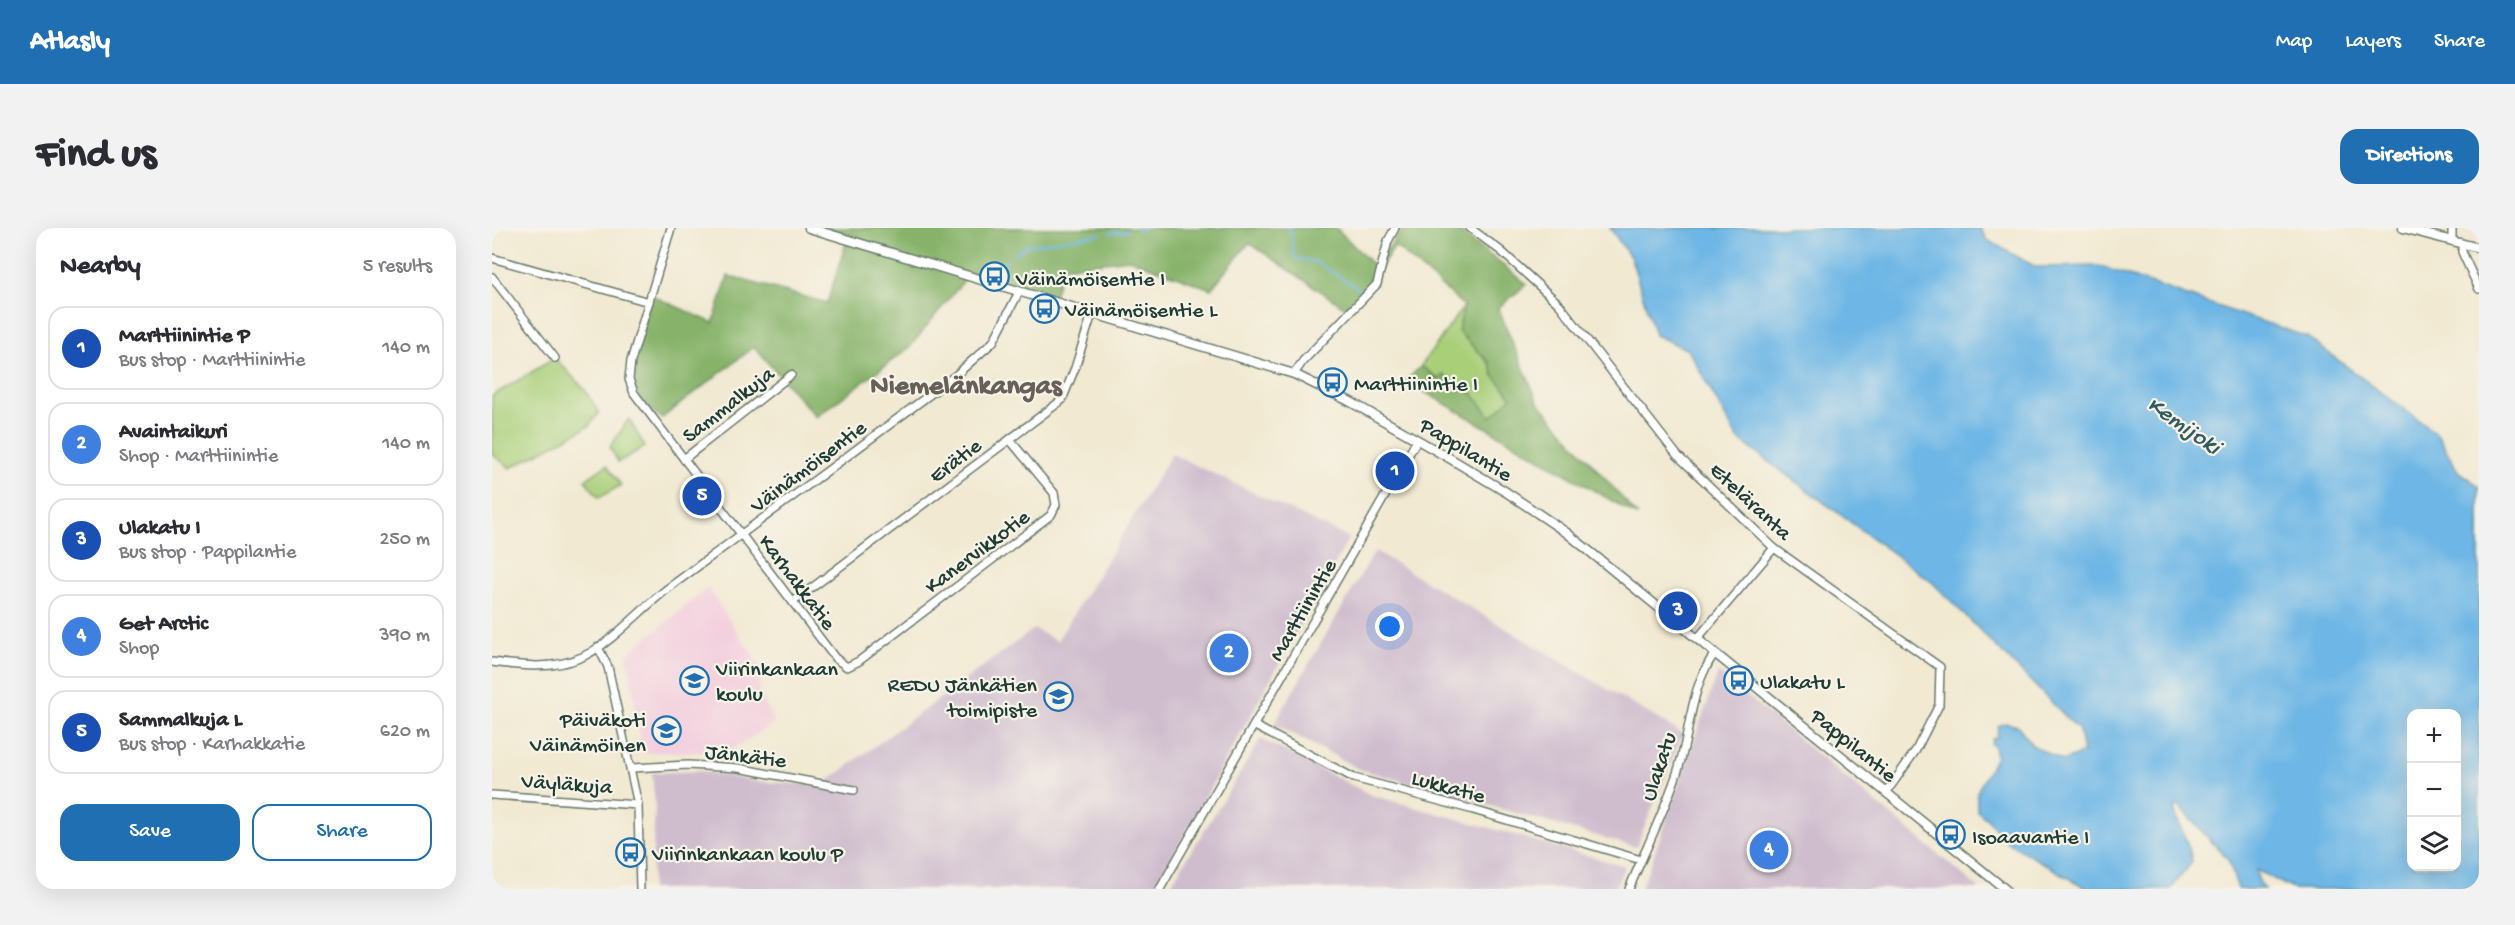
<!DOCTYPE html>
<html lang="en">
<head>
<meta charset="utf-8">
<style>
  :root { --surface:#fff; --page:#f2f2f3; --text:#2b2b33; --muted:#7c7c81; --line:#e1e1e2; --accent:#1f6fb2 }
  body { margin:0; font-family:"Gochi Hand",sans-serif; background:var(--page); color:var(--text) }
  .controls { position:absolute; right:18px; bottom:18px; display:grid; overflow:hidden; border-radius:12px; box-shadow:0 6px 24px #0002 }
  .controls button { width:54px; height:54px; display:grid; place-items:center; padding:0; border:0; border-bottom:2px solid var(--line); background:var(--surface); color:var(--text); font:30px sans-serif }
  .you { position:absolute; left:898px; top:399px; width:21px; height:21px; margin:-15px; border:4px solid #fff; border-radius:50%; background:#1a73e8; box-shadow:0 0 0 9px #1a73e833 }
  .badge { display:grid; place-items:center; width:39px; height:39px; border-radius:50%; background:var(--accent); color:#fff; font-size:20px; font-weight:700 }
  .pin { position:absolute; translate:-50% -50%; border:3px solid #fff; box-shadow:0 2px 6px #0006 }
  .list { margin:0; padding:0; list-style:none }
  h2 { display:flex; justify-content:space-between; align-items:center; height:78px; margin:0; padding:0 24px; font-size:26px }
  h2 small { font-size:20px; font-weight:400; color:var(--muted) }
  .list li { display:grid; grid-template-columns:39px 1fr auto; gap:18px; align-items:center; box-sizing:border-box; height:84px; margin:0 12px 12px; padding:0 12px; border:2px solid var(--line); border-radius:18px }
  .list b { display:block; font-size:22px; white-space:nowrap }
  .list p { margin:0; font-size:20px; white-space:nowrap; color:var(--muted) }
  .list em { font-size:20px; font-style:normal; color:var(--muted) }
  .actions { display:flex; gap:12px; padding:18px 24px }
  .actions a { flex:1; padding:14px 0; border:2px solid var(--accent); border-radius:18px; text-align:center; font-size:21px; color:var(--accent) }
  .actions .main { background:var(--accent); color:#fff }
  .icon { flex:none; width:33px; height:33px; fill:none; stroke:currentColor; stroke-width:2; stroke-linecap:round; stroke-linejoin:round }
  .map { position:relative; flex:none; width:1987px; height:661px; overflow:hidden; border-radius:18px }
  header { display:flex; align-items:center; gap:36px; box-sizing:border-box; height:84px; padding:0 30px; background:var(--accent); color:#fff }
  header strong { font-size:28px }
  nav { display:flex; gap:33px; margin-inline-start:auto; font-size:21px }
  .intro { display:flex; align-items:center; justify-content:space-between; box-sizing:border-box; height:144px; padding:0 36px }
  h1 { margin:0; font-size:42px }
  .button { padding:15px 27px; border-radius:18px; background:var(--accent); color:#fff; font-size:21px; font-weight:700 }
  main { display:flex; gap:36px; padding:0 36px }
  aside { flex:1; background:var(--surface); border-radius:18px; box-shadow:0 6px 24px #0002 }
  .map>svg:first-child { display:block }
</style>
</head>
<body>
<header>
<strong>Atlasly</strong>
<nav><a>Map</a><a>Layers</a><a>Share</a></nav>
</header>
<div class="intro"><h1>Find us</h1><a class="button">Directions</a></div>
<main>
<aside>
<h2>Nearby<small>5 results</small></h2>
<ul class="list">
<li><span class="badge" style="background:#1a4fb4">1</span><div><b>Marttiinintie P</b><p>Bus stop · Marttiinintie</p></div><em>140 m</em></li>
<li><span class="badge" style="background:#3f7fe0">2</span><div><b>Avaintaikuri</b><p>Shop · Marttiinintie</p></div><em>140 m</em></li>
<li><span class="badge" style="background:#1a4fb4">3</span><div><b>Ulakatu I</b><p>Bus stop · Pappilantie</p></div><em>250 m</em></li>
<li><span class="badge" style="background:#3f7fe0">4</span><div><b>Get Arctic</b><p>Shop</p></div><em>390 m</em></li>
<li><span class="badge" style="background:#1a4fb4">5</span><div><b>Sammalkuja L</b><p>Bus stop · Karhakkatie</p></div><em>620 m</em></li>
</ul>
<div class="actions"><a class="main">Save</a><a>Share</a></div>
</aside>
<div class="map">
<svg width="1987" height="661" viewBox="0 0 1987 661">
  <rect width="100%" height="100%" fill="#f7f3e8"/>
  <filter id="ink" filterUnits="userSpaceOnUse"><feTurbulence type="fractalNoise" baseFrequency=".0167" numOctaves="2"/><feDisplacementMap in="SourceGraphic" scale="12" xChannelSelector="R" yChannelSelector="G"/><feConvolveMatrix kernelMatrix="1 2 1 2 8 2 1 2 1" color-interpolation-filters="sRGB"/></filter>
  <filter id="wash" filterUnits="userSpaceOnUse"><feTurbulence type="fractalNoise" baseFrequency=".008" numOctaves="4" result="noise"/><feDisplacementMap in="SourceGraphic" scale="24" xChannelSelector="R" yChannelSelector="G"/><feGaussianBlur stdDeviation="1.35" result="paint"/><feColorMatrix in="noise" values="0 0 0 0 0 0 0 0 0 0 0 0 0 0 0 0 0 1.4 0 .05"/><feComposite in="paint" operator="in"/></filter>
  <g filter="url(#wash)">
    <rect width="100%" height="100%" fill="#f1e9d2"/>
    <polygon fill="#f3cfde" points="216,360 268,438 267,465 283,494 236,524 151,525 135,426"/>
    <g fill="#cfbdce">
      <polygon points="680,226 857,310 662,661 159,661 163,578 160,545 209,543 269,554 330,557 542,401 565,413"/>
      <polygon points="883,323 1191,506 1144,619 867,541 782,496"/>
      <polygon points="1226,444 1488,661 1148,661 1159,635"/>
      <polygon points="769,511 879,567 1133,638 1123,661 676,661"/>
    </g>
    <g fill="#a9cf79" stroke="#648656" stroke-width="1.5">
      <polygon points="972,78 966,103 998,136 1002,148 1020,169 999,190 981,166 947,151 929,138"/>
      <polygon points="63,130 93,162 107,185 97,198 18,240 0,226 0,168"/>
      <polygon points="137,191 153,219 126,234 118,219"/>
      <polygon points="115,237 129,257 107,270 93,252"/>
    </g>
    <polygon fill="#86b269" stroke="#52784e" stroke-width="1.5" points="327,0 844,0 882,38 912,0 963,0 1035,56 1006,80 1046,174 1146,288 914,153 929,138 946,151 951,147 981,166 999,189 1020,169 1002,148 998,135 966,103 972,78 903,18 858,83 757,15 719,61 637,31 571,39 561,71 478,45 417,120 324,189 262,119 170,190 152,178 137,151 159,67 221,95 236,48 335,75 356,9"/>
    <path fill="#6db6e5" stroke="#467a8c" stroke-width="1.5" fill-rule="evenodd" d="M1118,0h370l7,12 49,27 64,-1 207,71 130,97 21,37 21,15v403h-186l-37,-19 3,13 6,6h-27l-10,-30 -50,-53 -4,2c4,19 17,36 18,54l-21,27h-83l-83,-48 -16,-20 -12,-10v-19l19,-35 -2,-11 -3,-2 1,-5 5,-1 1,-12 8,-3 12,3 14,19 31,16 20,-8 -4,-23 -146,-147 -195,-144 -50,-89 -33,-15 -24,-77zM1964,485v153h-44v-153z"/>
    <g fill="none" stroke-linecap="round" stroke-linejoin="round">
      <g stroke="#6db6e5" stroke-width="2">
        <polyline points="796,0 800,3 801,23 804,31 824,34 869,62"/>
        <polyline points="645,1 652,0"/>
        <polyline points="618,5 635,3"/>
        <polyline points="522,27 534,18 609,6"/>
        <polyline points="499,46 515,33"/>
      </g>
    </g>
  </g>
  <g filter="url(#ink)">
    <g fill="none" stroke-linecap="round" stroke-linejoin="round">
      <defs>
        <g id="minor">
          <polyline points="179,0 139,133 137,151 142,165 343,430 355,439 367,433 559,287 564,277 562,265 518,212"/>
          <polyline points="978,0 1009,23 1067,76 1185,227 1282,320 1448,439 1447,477 1424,522 1394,565"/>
          <polyline points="1960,0 1960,13"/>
          <polyline points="1970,16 1970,24 1987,61"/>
          <polyline points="0,30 157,74"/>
          <polyline points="0,49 63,130"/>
          <polyline points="802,146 811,133 885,56 896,13 903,0"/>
          <polyline points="192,231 299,147"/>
          <polyline points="301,374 570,172 583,140 600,86"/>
          <polyline points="1205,411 1282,320"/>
          <polyline points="106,419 116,439 146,577 148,661"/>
          <path d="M0,434c30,4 61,8 90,-5 30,-14 58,-47 85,-68 97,-71 193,-142 289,-214l37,-33 26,-50"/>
          <polyline points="763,498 862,550 978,581 1149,632"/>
          <polyline points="140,540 196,537 246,540 362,562"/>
          <polyline points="0,567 146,577"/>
          <polyline points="668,661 925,212"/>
          <path d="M1137,661c15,-36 33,-73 46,-110 16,-41 13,-90 40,-126"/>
        </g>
        <g id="tertiary">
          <polyline points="317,0 802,146 857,173 959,231 1014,264 1075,305 1513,661"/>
          <polyline points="1911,0 1987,20"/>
        </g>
      </defs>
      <use href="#minor" stroke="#68796b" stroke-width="10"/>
      <use href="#tertiary" stroke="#68796b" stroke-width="11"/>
      <use href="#minor" stroke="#fff" stroke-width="7"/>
      <use href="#tertiary" stroke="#fff" stroke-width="8"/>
    </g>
  </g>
  <defs>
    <symbol id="bus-ring" viewBox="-11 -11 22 22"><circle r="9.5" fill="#f7f3e8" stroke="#1f6fb2" stroke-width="1.5"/><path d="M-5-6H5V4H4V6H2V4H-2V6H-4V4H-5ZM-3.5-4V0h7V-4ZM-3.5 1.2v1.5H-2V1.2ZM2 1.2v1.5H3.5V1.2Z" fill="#1f6fb2"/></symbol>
    <symbol id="school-ring" viewBox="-11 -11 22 22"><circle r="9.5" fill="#f7f3e8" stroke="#1f6fb2" stroke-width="1.5"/><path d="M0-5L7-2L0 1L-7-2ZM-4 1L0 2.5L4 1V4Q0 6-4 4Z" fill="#1f6fb2"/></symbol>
  </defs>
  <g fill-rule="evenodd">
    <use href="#bus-ring" x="486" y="32" width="33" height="33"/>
    <use href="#bus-ring" x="536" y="64" width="33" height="33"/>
    <use href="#bus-ring" x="824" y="138" width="33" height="33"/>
    <use href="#school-ring" x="186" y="436" width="33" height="33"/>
    <use href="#bus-ring" x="1230" y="436" width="33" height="33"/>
    <use href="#school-ring" x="550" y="452" width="33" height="33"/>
    <use href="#school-ring" x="158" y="486" width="33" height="33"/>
    <use href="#bus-ring" x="1442" y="590" width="33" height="33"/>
    <use href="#bus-ring" x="122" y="608" width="33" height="33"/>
  </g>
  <g text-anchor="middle" stroke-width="4.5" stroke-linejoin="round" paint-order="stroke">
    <g font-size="22" fill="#1f3d34" stroke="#f7f3e8" text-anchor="start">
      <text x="524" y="57">Väinämöisentie I</text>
      <text x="573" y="88">Väinämöisentie L</text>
      <text x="862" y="162">Marttiinintie I</text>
      <text x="224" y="447">Viirinkankaan<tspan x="224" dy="25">koulu</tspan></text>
      <text x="1268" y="460">Ulakatu L</text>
      <text x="545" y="463" text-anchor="end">REDU Jänkätien<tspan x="545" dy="25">toimipiste</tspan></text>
      <text x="154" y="498" text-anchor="end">Päiväkoti<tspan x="154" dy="25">Väinämöinen</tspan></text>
      <text x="1480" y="615">Isoaavantie I</text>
      <text x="160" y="632">Viirinkankaan koulu P</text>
    </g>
    <g font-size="22" fill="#1f3d34" stroke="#f7f3e8">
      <text transform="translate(235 175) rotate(-38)" y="8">Sammalkuja</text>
      <text transform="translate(975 220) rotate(31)" y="8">Pappilantie</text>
      <text transform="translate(462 231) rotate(-37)" y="8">Erätie</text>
      <text transform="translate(315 237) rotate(-37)" y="8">Väinämöisentie</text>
      <text transform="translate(1260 272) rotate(43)" y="8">Eteläranta</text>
      <text transform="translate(484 322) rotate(-37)" y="8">Kanervikkotie</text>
      <text transform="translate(307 353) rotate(53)" y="8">Karhakkatie</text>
      <text transform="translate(809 381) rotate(-60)" y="8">Marttiinintie</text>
      <text transform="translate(1363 516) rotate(39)" y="8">Pappilantie</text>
      <text transform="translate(254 526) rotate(7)" y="8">Jänkätie</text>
      <text transform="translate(1165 538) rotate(-72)" y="8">Ulakatu</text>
      <text transform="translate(75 554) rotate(4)" y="8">Väyläkuja</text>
      <text transform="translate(957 557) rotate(15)" y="8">Lukkatie</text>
    </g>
    <g font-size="24" font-style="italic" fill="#325b60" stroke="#f7f3e8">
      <text transform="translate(1693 196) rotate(35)" y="8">Kemijoki</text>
    </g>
    <g font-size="28" font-weight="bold" fill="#67605a" stroke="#f7f3e8">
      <text x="474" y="165">Niemelänkangas</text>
    </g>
  </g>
</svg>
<div class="controls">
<button>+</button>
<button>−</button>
<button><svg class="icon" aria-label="layers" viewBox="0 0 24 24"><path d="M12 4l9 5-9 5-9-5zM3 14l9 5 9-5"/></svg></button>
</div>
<div class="you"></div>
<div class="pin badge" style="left:903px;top:243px;background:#1a4fb4">1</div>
<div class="pin badge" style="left:737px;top:425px;background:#3f7fe0">2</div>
<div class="pin badge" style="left:1186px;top:383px;background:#1a4fb4">3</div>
<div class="pin badge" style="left:1277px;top:622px;background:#3f7fe0">4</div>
<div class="pin badge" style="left:210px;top:268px;background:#1a4fb4">5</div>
</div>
</main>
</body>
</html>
